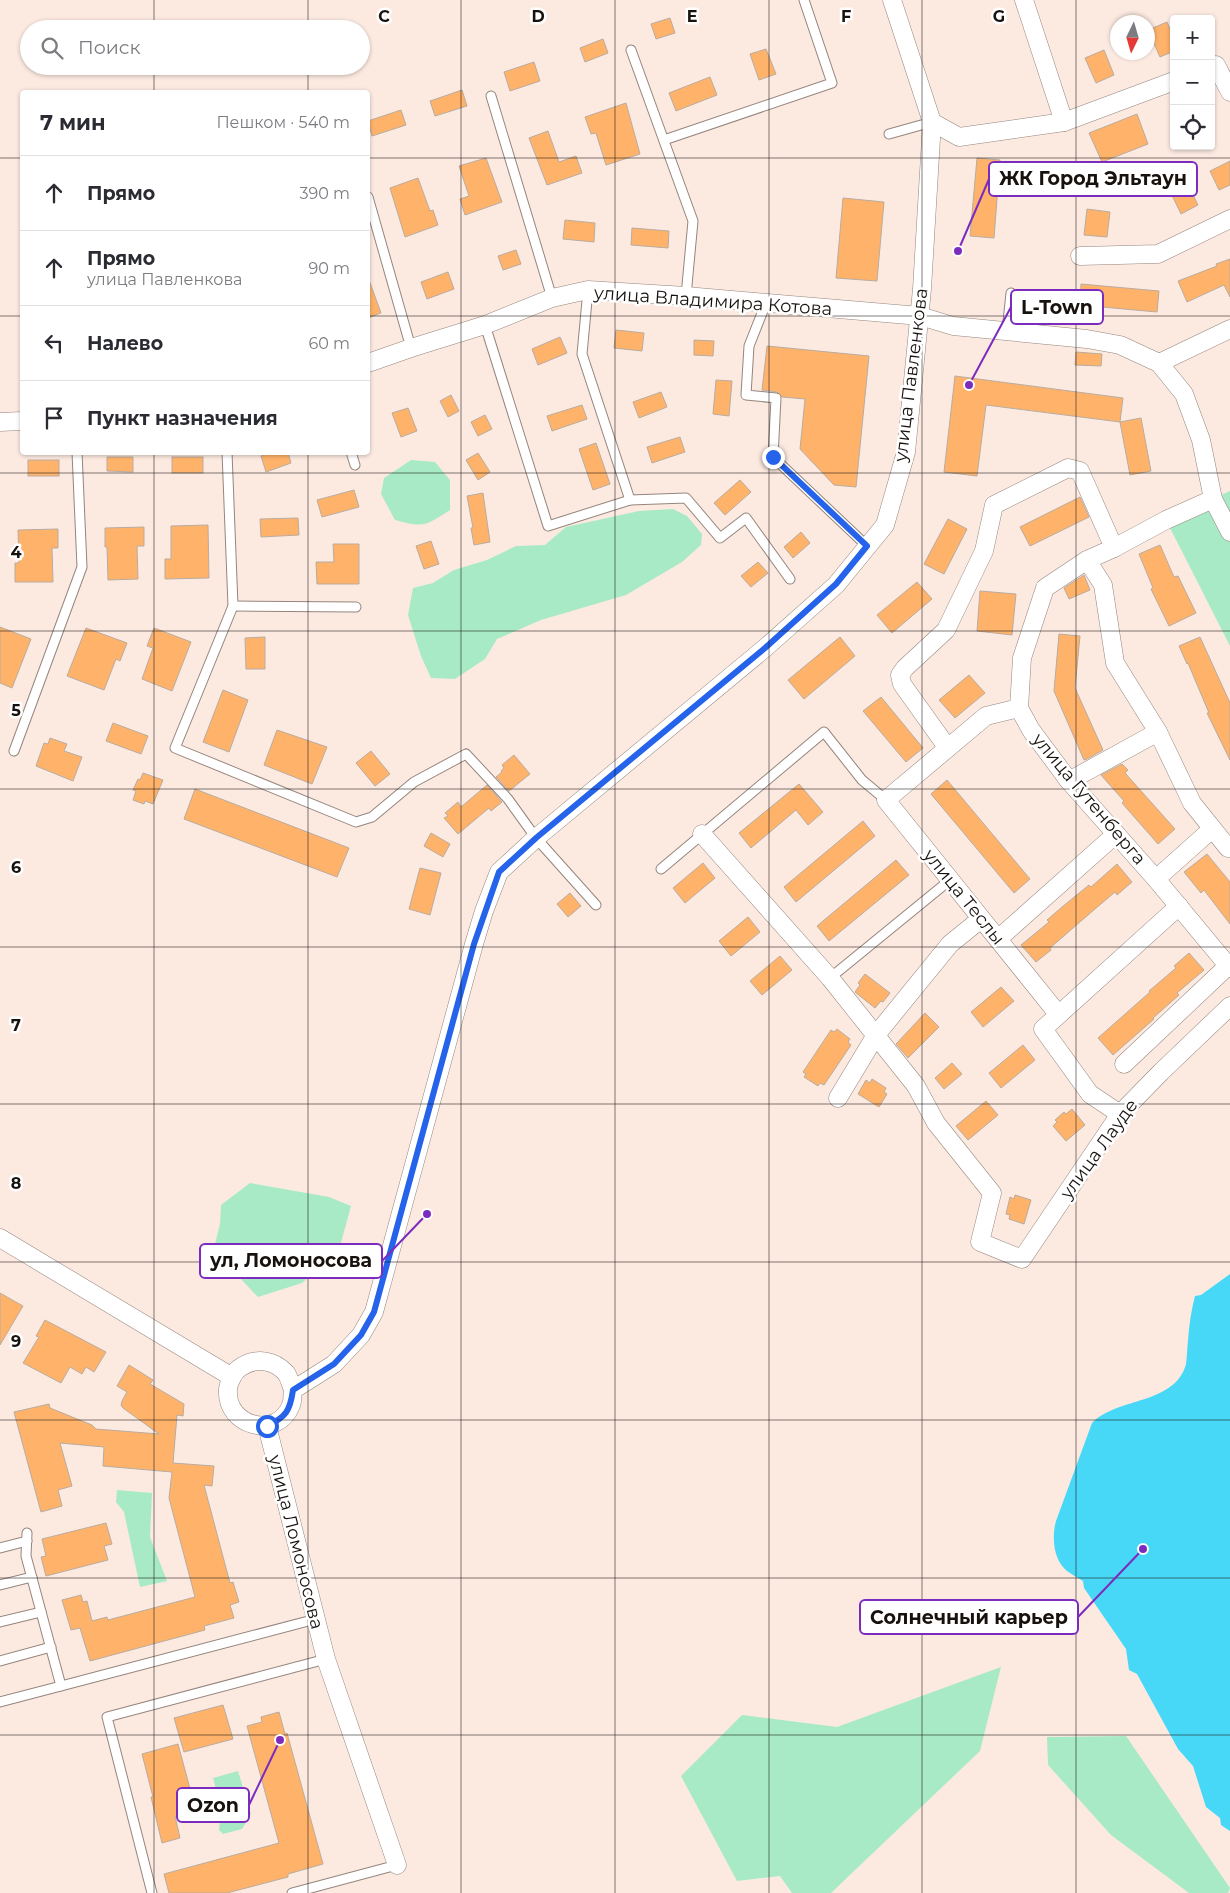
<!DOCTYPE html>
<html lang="ru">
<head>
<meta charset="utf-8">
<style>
  :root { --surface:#fff; --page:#f7f7f7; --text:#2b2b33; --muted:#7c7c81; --line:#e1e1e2 }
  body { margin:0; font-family:Montserrat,sans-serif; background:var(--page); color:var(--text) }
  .controls { position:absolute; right:15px; top:15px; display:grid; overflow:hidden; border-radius:5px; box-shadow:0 1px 4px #0004 }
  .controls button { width:45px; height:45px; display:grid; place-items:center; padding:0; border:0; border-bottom:1px solid var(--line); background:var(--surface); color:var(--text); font:25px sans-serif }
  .compass { position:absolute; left:1110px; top:15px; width:45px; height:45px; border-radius:50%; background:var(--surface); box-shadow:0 1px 4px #0004; rotate:185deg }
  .stop { position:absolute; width:15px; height:15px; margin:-11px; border:4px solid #2563eb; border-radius:50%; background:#fff }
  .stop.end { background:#2563eb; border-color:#fff; box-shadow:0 1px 5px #0008 }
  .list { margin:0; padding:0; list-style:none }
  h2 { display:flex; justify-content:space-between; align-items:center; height:65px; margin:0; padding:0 20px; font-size:21px }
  h2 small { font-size:16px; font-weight:400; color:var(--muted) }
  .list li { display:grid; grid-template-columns:32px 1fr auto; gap:15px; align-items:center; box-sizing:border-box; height:75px; padding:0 20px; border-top:1px solid var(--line) }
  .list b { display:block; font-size:19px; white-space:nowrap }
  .list p { margin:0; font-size:16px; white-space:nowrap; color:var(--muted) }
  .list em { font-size:16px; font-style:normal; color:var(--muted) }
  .icon { flex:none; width:28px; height:28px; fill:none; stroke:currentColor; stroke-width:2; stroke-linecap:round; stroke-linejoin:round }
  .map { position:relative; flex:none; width:1230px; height:1893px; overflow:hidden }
  .search { position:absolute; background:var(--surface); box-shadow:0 1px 4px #0004; left:20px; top:20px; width:350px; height:55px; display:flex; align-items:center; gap:12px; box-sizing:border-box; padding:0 18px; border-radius:28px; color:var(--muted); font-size:19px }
  .panel { position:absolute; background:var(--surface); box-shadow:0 1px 4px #0004; left:20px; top:90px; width:350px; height:365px; border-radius:5px }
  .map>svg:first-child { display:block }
</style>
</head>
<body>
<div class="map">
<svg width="1230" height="1893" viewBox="0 0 1230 1893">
  <rect width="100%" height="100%" fill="#fceae1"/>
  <g fill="#a7eac5">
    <path d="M411,460l24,2 15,18v30c-25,16 -25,18 -55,10l-14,-26 3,-16z"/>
    <polygon points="1230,491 1230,646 1166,520"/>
    <polygon points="673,509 687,516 702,534 701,545 682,562 626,595 541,620 497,639 485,659 455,679 431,678 421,656 408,615 413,588 433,583 454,570 487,560 516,546 545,545 566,527 639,511"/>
    <polygon points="250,1183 329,1197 351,1206 339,1250 302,1283 258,1297 239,1277 216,1269 215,1244 220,1224 221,1205"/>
    <polygon points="117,1490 152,1493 150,1537 167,1581 140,1587 124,1512 116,1502"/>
    <polygon points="1001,1667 980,1751 831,1893 792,1893 780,1876 737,1881 681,1776 742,1715 837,1727"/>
    <polygon points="1126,1736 1230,1888 1228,1893 1189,1893 1111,1835 1048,1765 1047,1737"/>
    <polygon points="238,1771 251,1814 242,1829 223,1834 219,1830 221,1808 213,1778"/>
  </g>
  <path fill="#48d8f7" d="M1230,1274v557l-9,-6 -1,-7 -14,-11 -13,-41 -15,-17 -41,-75 -8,-4 -3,-21 -42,-61 -1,-7c-6,-4 -15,-8 -20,-14 -10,-11 -11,-32 -7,-46l36,-98c25,-26 83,-18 94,-59 1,-7 1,-15 2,-23 1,-15 3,-30 7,-45l6,-1z"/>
  <g fill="#ffb26a" stroke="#b9aca0">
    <polygon points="670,18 675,33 656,39 651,24"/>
    <polygon points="1167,22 1174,39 1174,51 1160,57 1148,30"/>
    <polygon points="603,39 608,53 585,62 580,48"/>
    <polygon points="766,49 776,74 759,80 750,54"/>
    <polygon points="1104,50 1114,75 1096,83 1085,58"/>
    <polygon points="534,62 540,81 510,91 504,72"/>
    <polygon points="710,77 717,95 676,111 669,93"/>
    <polygon points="462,90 467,106 435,116 430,101"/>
    <polygon points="626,103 640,154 606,165 596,133 591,134 585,117"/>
    <polygon points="401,110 406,125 372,136 368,121"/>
    <polygon points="1137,114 1148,144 1102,162 1089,133"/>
    <polygon points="548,131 559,162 576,156 582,173 547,185 529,138"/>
    <polygon points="486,158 502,202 465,215 460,199 469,196 459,166"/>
    <polygon points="977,158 1000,160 994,238 970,236"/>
    <polygon points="1230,161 1230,185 1219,190 1210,171"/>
    <polygon points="418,178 430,211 433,210 438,225 405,237 390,188"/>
    <polygon points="1186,181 1198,205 1181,214 1169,189"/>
    <polygon points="843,198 884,202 877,281 836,278"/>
    <polygon points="1087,209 1110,212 1107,237 1084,235"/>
    <polygon points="565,220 595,223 594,242 563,239"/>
    <polygon points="632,228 669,231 668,248 631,245"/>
    <polygon points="516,250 521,264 503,270 498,256"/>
    <polygon points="1230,259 1230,297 1224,285 1187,302 1178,281 1217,266 1216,264"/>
    <polygon points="448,272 454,289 427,299 421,282"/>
    <polygon points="368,280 369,280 381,313 368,318"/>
    <polygon points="1081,284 1159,291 1157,312 1080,305"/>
    <polygon points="616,330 644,333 642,351 614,348"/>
    <polygon points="560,337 567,353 538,365 532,349"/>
    <polygon points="694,340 714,341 713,356 694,355"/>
    <polygon points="767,346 869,356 856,487 834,485 800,449 805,399 782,397 777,392 762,390"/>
    <polygon points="1076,352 1102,354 1101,366 1075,365"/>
    <polygon points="955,376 1123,398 1120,422 986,405 977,476 944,472"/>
    <polygon points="716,380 732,381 729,416 713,414"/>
    <polygon points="661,392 667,407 639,418 633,402"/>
    <polygon points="451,395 459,411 448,417 440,401"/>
    <polygon points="582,405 587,419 552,431 547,416"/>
    <polygon points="408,408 417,431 401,437 392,413"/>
    <polygon points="485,415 492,429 478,436 471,422"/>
    <polygon points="1141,418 1151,471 1130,475 1120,422"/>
    <polygon points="680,437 685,452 652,463 647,447"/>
    <polygon points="596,443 610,484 593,490 579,449"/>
    <polygon points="270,452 288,452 291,463 266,472 261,456"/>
    <polygon points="478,453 490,472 478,480 466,460"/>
    <polygon points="107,457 133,457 133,472 107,471"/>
    <rect x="172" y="457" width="31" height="16"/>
    <rect x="28" y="460" width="31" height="16"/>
    <polygon points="740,480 751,492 725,515 714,503"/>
    <polygon points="354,490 359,507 322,517 317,500"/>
    <polygon points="483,493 490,542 474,545 471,528 473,528 467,496"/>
    <polygon points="1080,497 1089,517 1030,546 1020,527"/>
    <polygon points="298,518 299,535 261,537 260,519"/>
    <polygon points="948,519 967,529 944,574 924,564"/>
    <polygon points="208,525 209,578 165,579 165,559 171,559 171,526"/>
    <polygon points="144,527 144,546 137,546 138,579 108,580 107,547 105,547 105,528"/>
    <polygon points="58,529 58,548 52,548 53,582 15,582 15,563 19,563 18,530"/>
    <polygon points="801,532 810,543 793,558 784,547"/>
    <polygon points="431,541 439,564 424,569 416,546"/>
    <polygon points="333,544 359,544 359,584 317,584 316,562 334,562"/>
    <polygon points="1160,545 1174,577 1178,576 1196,613 1169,626 1151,589 1153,588 1139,554"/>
    <polygon points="758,562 768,573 751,587 741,576"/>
    <polygon points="1084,575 1090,590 1069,599 1064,588"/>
    <polygon points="917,582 932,599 892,633 877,615"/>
    <polygon points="980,591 1016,594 1012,635 977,631"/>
    <polygon points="0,627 31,639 12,688 0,683"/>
    <polygon points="86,628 127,643 120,661 116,659 104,690 67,676"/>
    <polygon points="154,628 191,642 172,691 142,679 153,648 147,646"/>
    <polygon points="1059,634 1080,636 1075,688 1103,750 1087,759 1084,760 1054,691"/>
    <polygon points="265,637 265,669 246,669 245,638"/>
    <polygon points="840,637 855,656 804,699 788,680"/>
    <polygon points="1200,637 1230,703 1230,760 1207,713 1209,713 1188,663 1187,664 1179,646"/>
    <polygon points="969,675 985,693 955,718 939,700"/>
    <polygon points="223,690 248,700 229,752 203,742"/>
    <polygon points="881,697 923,748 906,762 863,711"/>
    <polygon points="113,723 148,736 141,754 106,741"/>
    <polygon points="277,730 327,747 312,784 264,765"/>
    <polygon points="50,738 67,744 64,751 82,757 73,781 36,766 44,743 48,744"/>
    <polygon points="371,751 390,774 375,786 356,763"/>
    <polygon points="514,755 530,774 509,791 496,777 502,772 501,771 504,768 502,765"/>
    <polygon points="1122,764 1128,770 1125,773 1175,829 1158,844 1122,803 1124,801 1101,775"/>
    <polygon points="143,773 163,780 153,804 145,801 144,804 133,800 136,791 133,790 138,779 140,780"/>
    <polygon points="947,780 1030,879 1014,893 931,794"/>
    <polygon points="799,784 823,812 808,825 796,810 751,848 739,833"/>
    <polygon points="487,785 502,802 491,811 489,808 458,834 444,818 448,816 445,813 458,802 461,807"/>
    <polygon points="195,789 349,848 337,877 184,819"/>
    <polygon points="863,821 875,836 796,902 784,887"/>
    <polygon points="431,833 450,844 443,857 424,846"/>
    <polygon points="1207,854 1230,882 1230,924 1204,890 1201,893 1184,872"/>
    <polygon points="896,860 909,875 829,941 817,926"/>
    <polygon points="703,863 715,878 685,903 673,888"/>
    <polygon points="1117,864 1132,882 1117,895 1115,892 1088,915 1050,948 1051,950 1036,962 1021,945 1049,922 1047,920 1062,907 1089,885 1091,887"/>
    <polygon points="420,868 441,873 430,915 409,909"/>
    <polygon points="570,893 581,906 568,917 557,904"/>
    <polygon points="748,917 760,932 731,956 719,941"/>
    <polygon points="1189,953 1204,970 1177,993 1179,995 1153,1018 1154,1019 1113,1055 1098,1038 1150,992 1149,991 1176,968 1174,966"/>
    <polygon points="780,956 792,970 762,995 750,981"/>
    <polygon points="865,974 890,993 883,1002 881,1001 875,1008 855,992 860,985 858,983"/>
    <polygon points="1001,987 1014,1001 983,1027 971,1012"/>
    <polygon points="925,1013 939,1027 908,1058 896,1044"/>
    <polygon points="837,1029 850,1039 848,1042 851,1045 824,1085 820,1083 818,1086 804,1077 806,1074 803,1072 831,1030 834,1032"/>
    <polygon points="1023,1045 1035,1060 1001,1088 989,1073"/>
    <polygon points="952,1063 962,1074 944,1089 935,1078"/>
    <polygon points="872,1079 886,1088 884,1092 887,1094 879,1107 858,1094 866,1080 870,1083"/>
    <polygon points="986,1101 998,1115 968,1140 956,1126"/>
    <polygon points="1072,1109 1085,1125 1066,1141 1053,1126 1057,1122 1055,1120 1064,1112 1066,1114"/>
    <polygon points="1015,1195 1031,1200 1024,1224 1009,1219 1010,1215 1006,1214 1010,1197 1014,1199"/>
    <polygon points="0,1293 23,1306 0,1345"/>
    <polygon points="45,1320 106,1352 94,1372 86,1367 82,1374 70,1367 61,1383 23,1363 39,1337 36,1336"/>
    <polygon points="129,1365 153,1380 150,1384 184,1404 183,1416 177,1415 173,1463 214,1466 212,1486 204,1485 230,1583 233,1582 239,1602 230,1605 234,1618 204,1626 205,1630 90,1661 80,1628 71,1630 62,1600 81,1595 83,1602 87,1601 92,1621 107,1617 108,1620 195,1597 169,1498 172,1472 103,1466 104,1447 60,1443 72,1486 58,1490 62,1506 41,1512 14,1412 49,1404 50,1408 92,1425 96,1429 159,1434 123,1408 121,1405 122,1401 127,1392 117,1386"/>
    <polygon points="106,1523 112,1544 104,1546 108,1560 46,1576 41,1557 46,1556 42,1539"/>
    <polygon points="223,1705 233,1739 184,1752 174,1718"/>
    <polygon points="279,1712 285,1734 287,1733 323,1864 288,1874 288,1877 227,1893 169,1893 164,1874 279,1843 247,1726 262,1722 261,1717"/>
    <polygon points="178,1744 196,1811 175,1816 180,1838 162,1843 151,1797 153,1797 142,1754"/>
  </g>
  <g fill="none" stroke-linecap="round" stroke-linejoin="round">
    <defs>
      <g id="lane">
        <polyline points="631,50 693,221 686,296"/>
        <polyline points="491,96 552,298"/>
        <polyline points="889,134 932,122"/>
        <polyline points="664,140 832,83 804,0"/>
        <polyline points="368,197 411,348"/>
        <polyline points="588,290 582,354 630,500"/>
        <polyline points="766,303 749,346 746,395 776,398 773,457 867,546"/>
        <polyline points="485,325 548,526 630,500 686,498 720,538 746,518 790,579"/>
        <polyline points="1007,331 1011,293"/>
        <polyline points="227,452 233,606 175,748 356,822 372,817 414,782 466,754 508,799 536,838 596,905"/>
        <polyline points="351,452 355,465"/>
        <polyline points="233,606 356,607"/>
        <polyline points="14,751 82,567 77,452"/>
        <polyline points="661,869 824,732 862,780 886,800"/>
        <polyline points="830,978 950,880"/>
        <polyline points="27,1533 26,1556 61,1686 316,1619"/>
        <polyline points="0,1548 27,1541"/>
        <polyline points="0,1585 32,1577"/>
        <polyline points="0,1622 41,1612"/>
        <polyline points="0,1661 51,1647"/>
        <polyline points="0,1702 61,1686"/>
        <polyline points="152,1893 107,1717 326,1659"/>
        <polyline points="292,1893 397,1865"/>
      </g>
      <g id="street">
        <polyline points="1024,0 1064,122"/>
        <polyline points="1216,65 1230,92"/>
        <polyline points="932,122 959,137 1064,122 1174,81"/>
        <polyline points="1080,256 1158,254 1230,219"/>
        <polyline points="368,363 411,348 485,325 552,298 588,290 686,296 920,316 953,326 1087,339 1120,345 1159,363 1184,394 1201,440 1213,499 1230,532"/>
        <polyline points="1159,363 1230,329"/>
        <polyline points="0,422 22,421"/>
        <polyline points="1213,499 1166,520 1114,548 1087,560 1045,588 1022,658 1019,708 1031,730 1069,781 1156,879 1230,968"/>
        <polyline points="1087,560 1103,585 1115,663 1158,732 1192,803 1228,848"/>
        <polyline points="1019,708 986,716 886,800 1058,1014"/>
        <polyline points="947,747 902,684 900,675 905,668 946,630 984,551 994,505 1068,468 1080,471 1114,548"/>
        <polyline points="1069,781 1158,732"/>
        <polyline points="702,834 830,978 916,1086 936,1123 992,1193 980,1242 1022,1259 1120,1114 1161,1072 1230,1006"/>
        <polyline points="1156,879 1212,829"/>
        <polyline points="998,939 1116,834"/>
        <polyline points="1124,1064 1230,964"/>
        <polyline points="838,1098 876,1035 950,944 981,919"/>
        <polyline points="1120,1114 1090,1094 1043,1029 1179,906"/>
        <polyline points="0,1238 232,1377"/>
        <path d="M293,1390c-2,-5 -4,-13 -7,-17 -12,-13 -30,-16 -45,-6 -7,4 -12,14 -13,22 -3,38 50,51 63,16 2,-4 1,-10 2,-15l41,-26 27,-29 13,-23 100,-368 10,-33 15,-39 37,-34 229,-190 71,-63 49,-60 21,-73 16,-163 10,-167 -40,-122"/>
        <polyline points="267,1426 326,1659 397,1865"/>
      </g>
    </defs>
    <use href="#lane" stroke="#95857d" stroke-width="11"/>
    <use href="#street" stroke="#95857d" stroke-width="19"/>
    <use href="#lane" stroke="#fff" stroke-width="9"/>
    <use href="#street" stroke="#fff" stroke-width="18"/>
  </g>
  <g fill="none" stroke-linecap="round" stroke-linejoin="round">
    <path stroke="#2563eb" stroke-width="6" d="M267,1426c19,-9 23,-15 26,-36l41,-26 27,-29 13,-23 100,-368 25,-72 37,-34 229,-190 71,-64 31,-38 -94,-89"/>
  </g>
  <path fill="none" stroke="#18120f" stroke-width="1" stroke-opacity="0.55" d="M154,0v29M308,0v29M461,0v1893M615,0v1893M769,0v1893M922,0v1893M1076,0v1893M154,66v26M308,66v26M0,158h22M368,158h862M0,316h22M368,316h862M154,452v1441M308,452v1441M0,473h1230M0,631h1230M0,789h1230M0,947h1230M0,1104h1230M0,1262h1230M0,1420h1230M0,1578h1230M0,1735h1230"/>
  <g text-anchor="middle" stroke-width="5" stroke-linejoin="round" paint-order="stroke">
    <g font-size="18" fill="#18120f" stroke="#fff">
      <text transform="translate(713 301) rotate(4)" y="6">улица Владимира Котова</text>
      <text transform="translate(911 375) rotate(-83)" y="6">улица Павленкова</text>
      <text transform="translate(1089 799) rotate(50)" y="6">улица Гутенберга</text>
      <text transform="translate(964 897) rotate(51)" y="6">улица Теслы</text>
      <text transform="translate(1099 1149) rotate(-54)" y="6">улица Лауде</text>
      <text transform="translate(296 1542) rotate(76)" y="6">улица Ломоносова</text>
    </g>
  </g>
  <g font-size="16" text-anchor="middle" font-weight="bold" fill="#18120f" stroke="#fff" stroke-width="5" stroke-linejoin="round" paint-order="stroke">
    <text x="384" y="22">C</text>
    <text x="538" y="22">D</text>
    <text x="692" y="22">E</text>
    <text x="846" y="22">F</text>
    <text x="999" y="22">G</text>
    <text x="16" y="558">4</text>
    <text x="16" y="716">5</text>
    <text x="16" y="873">6</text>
    <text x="16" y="1031">7</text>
    <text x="16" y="1189">8</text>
    <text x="16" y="1347">9</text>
  </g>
  <path fill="none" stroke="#7b2cbf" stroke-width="2" d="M958 251L989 179M969 385L1011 307M427 1214L382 1261M1143 1549L1078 1617M280 1740L249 1805"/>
  <g fill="#7b2cbf" stroke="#fff" stroke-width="2">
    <circle cx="958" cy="251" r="5"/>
    <circle cx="969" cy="385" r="5"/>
    <circle cx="427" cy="1214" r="5"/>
    <circle cx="1143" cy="1549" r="5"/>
    <circle cx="280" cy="1740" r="5"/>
  </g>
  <g fill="#fff" stroke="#7b2cbf" stroke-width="2">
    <rect x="989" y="162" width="208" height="34" rx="5"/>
    <rect x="1011" y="290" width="92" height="34" rx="5"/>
    <rect x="200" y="1244" width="182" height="34" rx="5"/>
    <rect x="860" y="1600" width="218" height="34" rx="5"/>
    <rect x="177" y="1788" width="72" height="34" rx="5"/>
  </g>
  <g font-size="19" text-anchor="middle" font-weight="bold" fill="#18120f">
    <text x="1093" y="185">ЖК Город Эльтаун</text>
    <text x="1057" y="314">L-Town</text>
    <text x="291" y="1267">ул, Ломоносова</text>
    <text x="969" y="1624">Солнечный карьер</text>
    <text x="213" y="1812">Ozon</text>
  </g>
</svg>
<div class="controls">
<button>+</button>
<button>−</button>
<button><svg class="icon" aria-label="locate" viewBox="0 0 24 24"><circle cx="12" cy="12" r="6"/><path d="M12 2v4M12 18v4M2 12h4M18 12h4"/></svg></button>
</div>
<svg class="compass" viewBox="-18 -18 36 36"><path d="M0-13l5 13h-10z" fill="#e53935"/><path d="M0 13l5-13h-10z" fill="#7c7c81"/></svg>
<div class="stop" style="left:267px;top:1426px"></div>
<div class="stop end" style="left:773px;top:457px"></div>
<div class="search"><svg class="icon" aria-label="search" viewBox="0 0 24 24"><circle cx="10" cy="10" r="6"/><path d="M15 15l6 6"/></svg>Поиск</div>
<section class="panel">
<h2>7 мин<small>Пешком · 540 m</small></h2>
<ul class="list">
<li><svg class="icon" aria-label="ahead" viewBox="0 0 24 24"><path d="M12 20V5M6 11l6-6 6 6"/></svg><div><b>Прямо</b></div><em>390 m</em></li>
<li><svg class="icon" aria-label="ahead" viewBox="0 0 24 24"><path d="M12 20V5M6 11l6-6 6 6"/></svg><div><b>Прямо</b><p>улица Павленкова</p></div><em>90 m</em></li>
<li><svg class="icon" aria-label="left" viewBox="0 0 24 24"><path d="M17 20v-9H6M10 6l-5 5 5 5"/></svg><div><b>Налево</b></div><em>60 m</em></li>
<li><svg class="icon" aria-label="arrive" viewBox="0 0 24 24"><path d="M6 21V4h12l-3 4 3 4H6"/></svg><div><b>Пункт назначения</b></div></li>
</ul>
</section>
</div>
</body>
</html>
